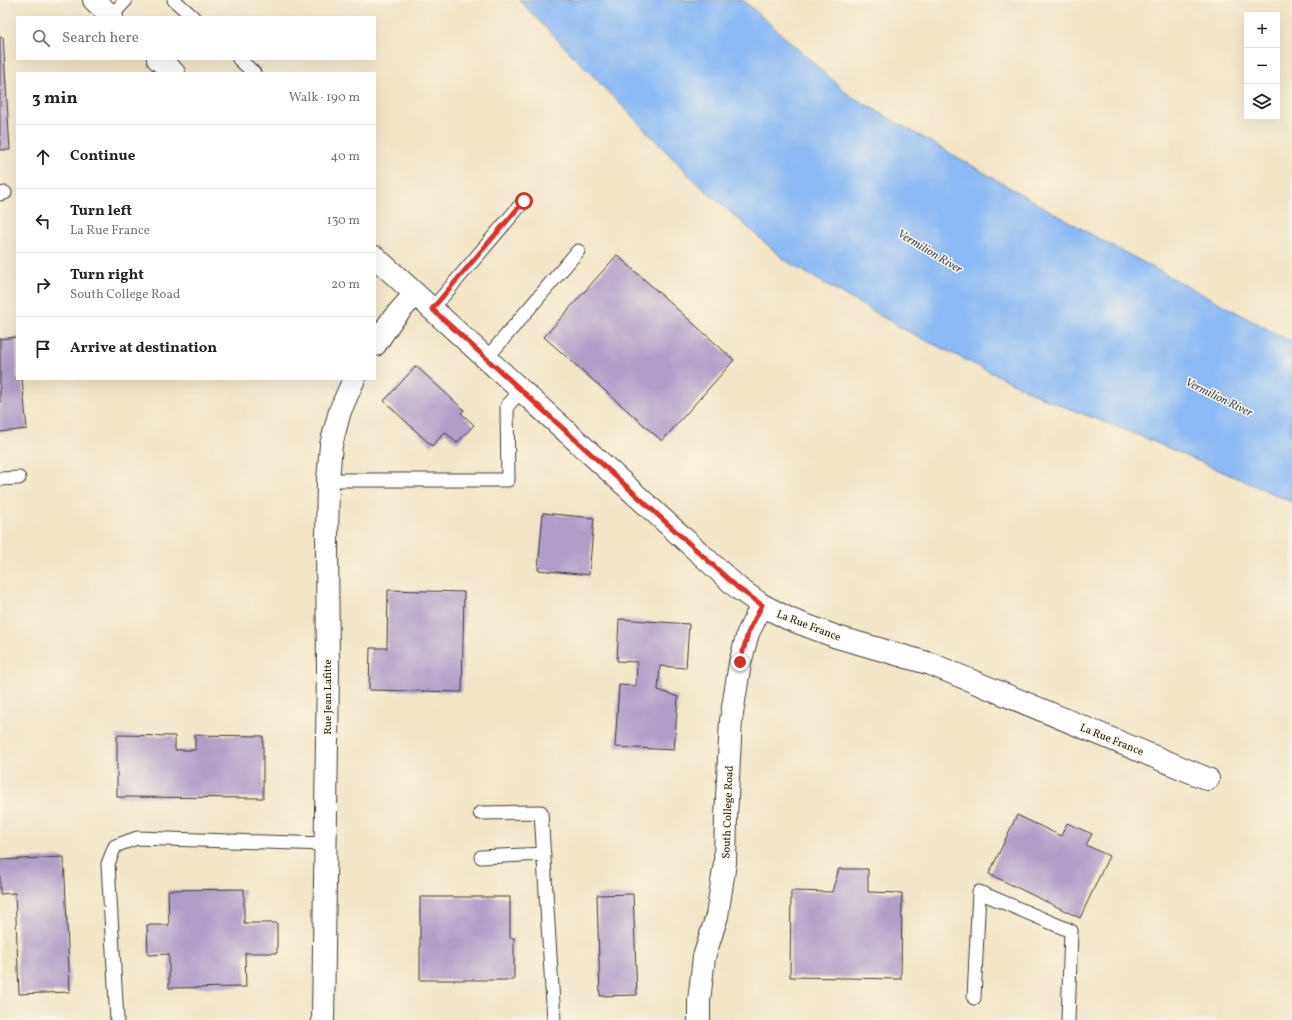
<!DOCTYPE html>
<html lang="en">
<head>
<meta charset="utf-8">
<style>
  :root { --surface:#fff; --page:#f6f6f6; --text:#222; --muted:#767676; --line:#e0e0e0 }
  body { margin:0; font-family:Vollkorn,serif; background:var(--page); color:var(--text) }
  .controls { position:absolute; right:12px; top:12px; display:grid; overflow:hidden; border-radius:0px; box-shadow:0 4px 16px #0002 }
  .controls button { width:36px; height:36px; display:grid; place-items:center; padding:0; border:0; border-bottom:1px solid var(--line); background:var(--surface); color:var(--text); font:20px sans-serif }
  .stop { position:absolute; width:12px; height:12px; margin:-9px; border:3px solid #d93025; border-radius:50%; background:#fff }
  .stop.end { background:#d93025; border-color:#fff; box-shadow:0 1px 4px #0008 }
  .list { margin:0; padding:0; list-style:none }
  h2 { display:flex; justify-content:space-between; align-items:center; height:52px; margin:0; padding:0 16px; font-size:17px }
  h2 small { font-size:13px; font-weight:400; color:var(--muted) }
  .list li { display:grid; grid-template-columns:26px 1fr auto; gap:12px; align-items:center; box-sizing:border-box; height:64px; padding:0 16px; border-top:1px solid var(--line) }
  .list b { display:block; font-size:15px; white-space:nowrap }
  .list p { margin:0; font-size:13px; white-space:nowrap; color:var(--muted) }
  .list em { font-size:13px; font-style:normal; color:var(--muted) }
  .icon { flex:none; width:22px; height:22px; fill:none; stroke:currentColor; stroke-width:2; stroke-linecap:round; stroke-linejoin:round }
  .map { position:relative; flex:none; width:1292px; height:1020px; overflow:hidden }
  .search { position:absolute; background:var(--surface); box-shadow:0 4px 16px #0002; left:16px; top:16px; width:360px; height:44px; display:flex; align-items:center; gap:10px; box-sizing:border-box; padding:0 14px; border-radius:0px; color:var(--muted); font-size:15px }
  .panel { position:absolute; background:var(--surface); box-shadow:0 4px 16px #0002; left:16px; top:72px; width:360px; height:308px; border-radius:0px }
  .map>svg:first-child { display:block }
</style>
</head>
<body>
<div class="map">
<svg width="1292" height="1020" viewBox="0 0 1292 1020">
  <rect width="100%" height="100%" fill="#fcf5e5"/>
  <filter id="ink" filterUnits="userSpaceOnUse"><feTurbulence type="fractalNoise" baseFrequency=".025" numOctaves="2"/><feDisplacementMap in="SourceGraphic" scale="8" xChannelSelector="R" yChannelSelector="G"/><feConvolveMatrix kernelMatrix="1 2 1 2 8 2 1 2 1" color-interpolation-filters="sRGB"/></filter>
  <filter id="wash" filterUnits="userSpaceOnUse"><feTurbulence type="fractalNoise" baseFrequency=".012" numOctaves="4" result="noise"/><feDisplacementMap in="SourceGraphic" scale="16" xChannelSelector="R" yChannelSelector="G"/><feGaussianBlur stdDeviation="0.9" result="paint"/><feColorMatrix in="noise" values="0 0 0 0 0 0 0 0 0 0 0 0 0 0 0 0 0 1.4 0 .05"/><feComposite in="paint" operator="in"/></filter>
  <g filter="url(#wash)">
    <rect width="100%" height="100%" fill="#f2e5c8"/>
    <polygon fill="#8abaf5" stroke="#536b88" points="519,0 743,0 849,95 1094,236 1292,342 1292,502 1143,437 1047,400 905,330 786,261 696,182"/>
    <g id="blocks">
      <g fill="#b09ec7">
        <polygon points="0,37 3,37 10,150 0,150"/>
        <polygon points="617,255 734,360 662,441 544,337"/>
        <polygon points="17,337 17,379 22,379 27,429 0,432 0,339"/>
        <polygon points="416,366 464,410 461,413 474,425 457,443 445,432 432,446 384,401"/>
        <polygon points="543,513 594,518 589,575 538,570"/>
        <polygon points="388,590 464,592 462,692 369,690 370,648 387,648"/>
        <polygon points="619,619 689,624 686,668 660,666 658,690 678,697 674,750 615,747 619,685 636,686 637,662 617,661"/>
        <polygon points="117,735 175,736 175,750 195,750 195,735 263,736 263,798 117,797"/>
        <polygon points="1017,815 1061,836 1067,823 1092,834 1086,845 1109,856 1080,918 989,874"/>
        <polygon points="64,857 70,992 19,994 15,893 0,894 0,860"/>
        <polygon points="839,869 868,869 868,892 902,893 901,979 790,977 791,891 832,892"/>
        <polygon points="244,889 244,923 277,923 277,953 245,953 246,987 169,988 169,954 148,955 147,925 169,925 168,890"/>
        <polygon points="633,894 637,995 600,996 597,895"/>
        <polygon points="420,897 510,897 510,938 514,938 514,980 420,980"/>
      </g>
    </g>
  </g>
  <g filter="url(#ink)">
    <use href="#blocks" fill-opacity="0" stroke="#3c3a36" stroke-width="1"/>
    <g fill="none" stroke-linecap="round" stroke-linejoin="round">
      <defs>
        <g id="service">
          <polyline points="174,0 193,17"/>
          <polyline points="111,16 126,0"/>
          <polyline points="239,59 254,73"/>
          <polyline points="0,194 5,193"/>
          <polyline points="432,309 524,201"/>
          <polyline points="486,359 578,251"/>
          <polyline points="0,479 19,478"/>
          <polyline points="328,480 508,480 507,406 521,391"/>
          <polyline points="480,813 541,812 554,1020"/>
          <polyline points="481,857 544,854"/>
          <polyline points="974,998 979,892 1071,931 1068,1020"/>
          <polyline points="117,1020 108,864 115,846 137,838 326,844"/>
        </g>
        <g id="minor">
          <polyline points="94,0 112,17"/>
          <polyline points="158,59 174,73"/>
          <polyline points="375,257 738,588 762,605 789,619 837,637 931,664 1208,779"/>
          <polyline points="375,345 391,321 415,294"/>
          <polyline points="323,1020 328,671 327,540 328,480 331,445 340,411 354,379"/>
          <polyline points="699,1020 699,1001 704,957 717,916 725,863 726,817 731,720 740,663 748,633 762,605"/>
        </g>
      </defs>
      <use href="#service" stroke="#3c3a36" stroke-width="15"/>
      <use href="#minor" stroke="#3c3a36" stroke-width="24"/>
      <use href="#service" stroke="#fff" stroke-width="13"/>
      <use href="#minor" stroke="#fff" stroke-width="22"/>
    </g>
  </g>
  <g fill="none" stroke-linecap="round" stroke-linejoin="round" filter="url(#ink)">
    <polyline stroke="#d93025" stroke-width="5" points="524,201 432,309 738,588 762,605 748,633 740,662"/>
  </g>
  <g text-anchor="middle" stroke-width="3" stroke-linejoin="round" paint-order="stroke">
    <g font-size="11" fill="#1c1c1c" stroke="#fcf5e5">
      <text transform="translate(809 625) rotate(21)" y="4">La Rue France</text>
      <text transform="translate(327 697) rotate(-90)" y="4">Rue Jean Lafitte</text>
      <text transform="translate(1112 739) rotate(22)" y="4">La Rue France</text>
      <text transform="translate(727 812) rotate(-88)" y="4">South College Road</text>
    </g>
    <g font-size="12" font-style="italic" fill="#425368" stroke="#fcf5e5">
      <text transform="translate(930 251) rotate(31)" y="4">Vermilion River</text>
      <text transform="translate(1219 397) rotate(26)" y="4">Vermilion River</text>
    </g>
  </g>
</svg>
<div class="controls">
<button>+</button>
<button>−</button>
<button><svg class="icon" aria-label="layers" viewBox="0 0 24 24"><path d="M12 4l9 5-9 5-9-5zM3 14l9 5 9-5"/></svg></button>
</div>
<div class="stop" style="left:524px;top:201px"></div>
<div class="stop end" style="left:740px;top:662px"></div>
<div class="search"><svg class="icon" aria-label="search" viewBox="0 0 24 24"><circle cx="10" cy="10" r="6"/><path d="M15 15l6 6"/></svg>Search here</div>
<section class="panel">
<h2>3 min<small>Walk · 190 m</small></h2>
<ul class="list">
<li><svg class="icon" aria-label="ahead" viewBox="0 0 24 24"><path d="M12 20V5M6 11l6-6 6 6"/></svg><div><b>Continue</b></div><em>40 m</em></li>
<li><svg class="icon" aria-label="left" viewBox="0 0 24 24"><path d="M17 20v-9H6M10 6l-5 5 5 5"/></svg><div><b>Turn left</b><p>La Rue France</p></div><em>130 m</em></li>
<li><svg class="icon" aria-label="right" viewBox="0 0 24 24"><path d="M7 20v-9h11M14 6l5 5-5 5"/></svg><div><b>Turn right</b><p>South College Road</p></div><em>20 m</em></li>
<li><svg class="icon" aria-label="arrive" viewBox="0 0 24 24"><path d="M6 21V4h12l-3 4 3 4H6"/></svg><div><b>Arrive at destination</b></div></li>
</ul>
</section>
</div>
</body>
</html>
